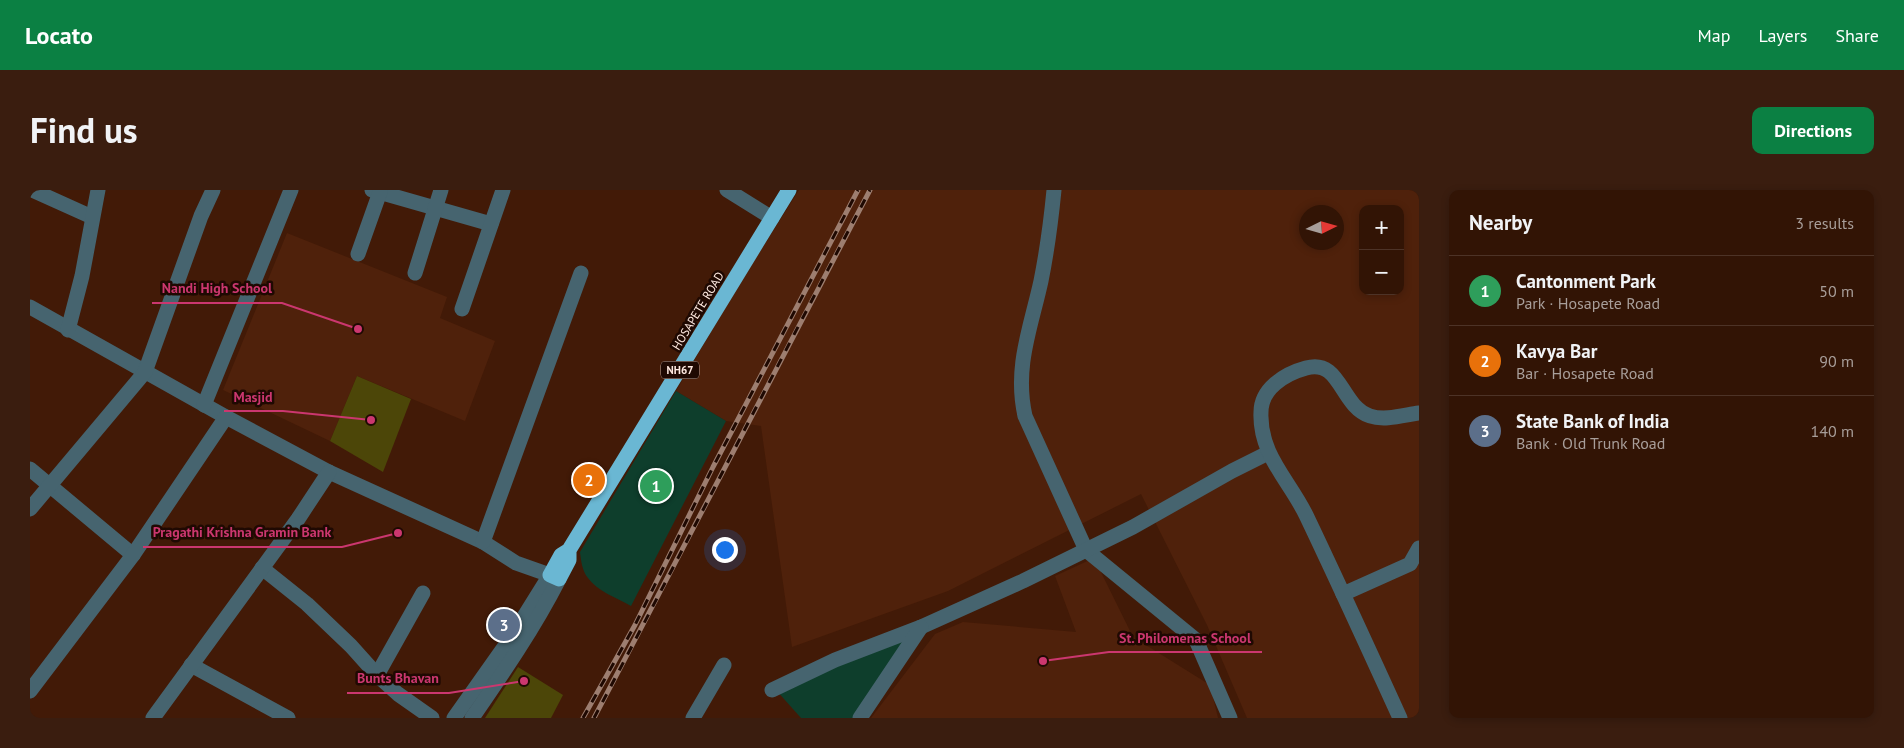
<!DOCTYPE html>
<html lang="en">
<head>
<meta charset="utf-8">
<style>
  :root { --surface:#321405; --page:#3a1d0f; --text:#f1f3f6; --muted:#a89e9a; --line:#4d3327; --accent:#0b8043 }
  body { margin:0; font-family:"PT Sans",sans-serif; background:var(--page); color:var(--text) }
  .controls { position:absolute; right:15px; top:15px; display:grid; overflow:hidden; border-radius:10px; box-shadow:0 2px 8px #0003 }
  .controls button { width:45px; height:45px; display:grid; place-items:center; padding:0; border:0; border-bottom:1px solid var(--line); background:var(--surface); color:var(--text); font:25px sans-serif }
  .compass { position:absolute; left:1269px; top:15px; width:45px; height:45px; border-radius:50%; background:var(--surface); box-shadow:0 2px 8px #0003; rotate:85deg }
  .you { position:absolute; left:694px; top:359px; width:18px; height:18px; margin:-12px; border:4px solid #fff; border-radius:50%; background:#1a73e8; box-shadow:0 0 0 8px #1a73e833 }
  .badge { display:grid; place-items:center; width:32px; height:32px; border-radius:50%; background:var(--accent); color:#fff; font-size:16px; font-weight:700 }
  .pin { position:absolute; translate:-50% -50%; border:2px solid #fff; box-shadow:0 1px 5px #0006 }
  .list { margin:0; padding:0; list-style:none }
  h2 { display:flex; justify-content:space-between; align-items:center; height:65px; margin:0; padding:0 20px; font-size:21px }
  h2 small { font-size:16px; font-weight:400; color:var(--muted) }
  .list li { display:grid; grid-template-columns:32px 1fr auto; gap:15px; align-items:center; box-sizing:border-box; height:70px; padding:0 20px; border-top:1px solid var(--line) }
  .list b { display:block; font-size:19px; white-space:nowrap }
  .list p { margin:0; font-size:16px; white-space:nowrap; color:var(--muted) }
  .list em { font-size:16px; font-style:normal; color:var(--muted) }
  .map { position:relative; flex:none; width:1389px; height:528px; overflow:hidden; border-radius:10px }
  header { display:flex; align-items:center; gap:30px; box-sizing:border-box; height:70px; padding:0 25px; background:var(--accent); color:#fff }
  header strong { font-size:24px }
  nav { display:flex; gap:28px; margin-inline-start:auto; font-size:18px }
  .intro { display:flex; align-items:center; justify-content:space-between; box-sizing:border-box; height:120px; padding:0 30px }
  h1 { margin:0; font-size:35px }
  .button { padding:12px 22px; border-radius:10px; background:var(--accent); color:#fff; font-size:18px; font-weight:700 }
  main { display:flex; gap:30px; padding:0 30px }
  aside { flex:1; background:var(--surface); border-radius:10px; box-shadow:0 2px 8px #0003 }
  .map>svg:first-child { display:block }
</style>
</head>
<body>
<header>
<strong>Locato</strong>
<nav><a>Map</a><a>Layers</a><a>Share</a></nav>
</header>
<div class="intro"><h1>Find us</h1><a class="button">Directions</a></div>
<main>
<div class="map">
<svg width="1389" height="528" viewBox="0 0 1389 528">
  <rect width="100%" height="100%" fill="#421a07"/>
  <g fill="#4f210b" fill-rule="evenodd">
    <path d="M769,0h620v528h-172l-40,-93 -66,-131 -193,97 -156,56 -31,-221 -35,-5 -50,-30 64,-108zM1333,19h37v82h-37zM1276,22h30v30h-30z"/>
    <polygon points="257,43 417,107 410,128 465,151 435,231 327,186 300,251 193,200"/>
    <polygon points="1064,368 1103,447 1180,495 1188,528 841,528 905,444 933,432 1046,442 1025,386"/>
  </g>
  <g fill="#0e3e2c">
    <path d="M646,201l50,30 -95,185c-14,-8 -34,-15 -43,-28 -6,-7 -7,-18 -8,-26z"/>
    <polygon points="882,443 829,528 771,528 746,500"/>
  </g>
  <g fill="#4c4608">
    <polygon points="327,186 381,209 353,282 300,251"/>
    <polygon points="488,477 533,505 521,528 455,528"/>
  </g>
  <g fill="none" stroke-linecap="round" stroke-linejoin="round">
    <g stroke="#46646f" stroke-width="15">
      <polyline points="2,0 62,27"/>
      <polyline points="342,0 461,34"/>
      <polyline points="697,0 742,28"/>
      <path d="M1024,0c-3,31 -7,61 -13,91 -10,46 -27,86 -16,135l61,134 110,90 34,78"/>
      <polyline points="328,64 350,2"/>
      <polyline points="385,83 411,0"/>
      <polyline points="0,117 196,227 299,282 453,352 486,373 520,385 482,446 424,528"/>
      <polyline points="432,119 473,0"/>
      <polyline points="38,140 52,86 68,0"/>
      <polyline points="174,215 261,0"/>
      <polyline points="0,279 103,365"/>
      <polyline points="0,319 115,182 171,26 183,0"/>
      <polyline points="453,352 551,83"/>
      <polyline points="232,378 277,414 321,456 347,485 368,504 402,528"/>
      <polyline points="1313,404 1380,374 1389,358"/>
      <polyline points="161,475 258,528"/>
      <polyline points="347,485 393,403"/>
      <polyline points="742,500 805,470 891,437 993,391 1103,337 1202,281 1238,263"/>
      <polyline points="0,501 103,365 196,227"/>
      <polyline points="123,528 268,329 299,282"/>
      <path d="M442,528c31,-45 62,-90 87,-139"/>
      <polyline points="663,528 694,475"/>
      <polyline points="830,528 891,437"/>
      <path d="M1370,528c-31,-68 -62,-136 -94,-203 -17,-35 -47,-61 -45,-103 0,-23 23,-38 45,-44 35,-10 34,38 64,48 15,5 34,-1 49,-3"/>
    </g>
    <polyline stroke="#6ab7d3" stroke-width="15" points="539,360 539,370 529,389 520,385 531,365 539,360 759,0"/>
    <defs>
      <g id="rail">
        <polyline points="553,528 605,435 683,277 828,0"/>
        <path d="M564,528c93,-175 183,-353 276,-528"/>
      </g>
    </defs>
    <use href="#rail" stroke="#9d7e70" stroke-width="5"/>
    <use href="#rail" stroke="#1f0902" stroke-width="3" stroke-dasharray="9" stroke-linecap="butt"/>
  </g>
  <g text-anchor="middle" stroke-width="5" stroke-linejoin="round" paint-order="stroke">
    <rect fill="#1f0902" stroke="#bba69d" stroke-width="1" x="631" y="171.5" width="38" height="17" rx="4"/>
    <g font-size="11" font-weight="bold" fill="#fee9e0">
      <text x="650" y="184">NH67</text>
    </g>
    <g font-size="12" fill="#fee9e0" stroke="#1f0902">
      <text transform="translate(668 121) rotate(-59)" y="4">HOSAPETE ROAD</text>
    </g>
  </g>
  <path fill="none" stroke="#cb376f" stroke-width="2" d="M328 139L252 113H122M341 230L253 221H194M368 343L312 357H113M1013 471L1079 462H1232M494 491L419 503H317"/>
  <g fill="#cb376f" stroke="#1f0902" stroke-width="2">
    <circle cx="328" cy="139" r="5"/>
    <circle cx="341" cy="230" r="5"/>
    <circle cx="368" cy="343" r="5"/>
    <circle cx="1013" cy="471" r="5"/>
    <circle cx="494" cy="491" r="5"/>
  </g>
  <g font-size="14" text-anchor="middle" font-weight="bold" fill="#cb376f" stroke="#1f0902" stroke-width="5" stroke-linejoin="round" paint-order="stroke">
    <text x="187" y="103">Nandi High School</text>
    <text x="223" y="212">Masjid</text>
    <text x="212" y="347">Pragathi Krishna Gramin Bank</text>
    <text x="1155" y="453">St. Philomenas School</text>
    <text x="368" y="493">Bunts Bhavan</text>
  </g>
</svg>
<div class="controls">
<button>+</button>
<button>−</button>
</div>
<svg class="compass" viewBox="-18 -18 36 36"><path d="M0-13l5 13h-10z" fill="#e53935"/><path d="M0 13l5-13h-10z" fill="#a89e9a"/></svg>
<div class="you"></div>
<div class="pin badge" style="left:626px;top:296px;background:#2e9e5b">1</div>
<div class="pin badge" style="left:559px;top:290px;background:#e8710a">2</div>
<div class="pin badge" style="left:474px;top:435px;background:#5c6f8a">3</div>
</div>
<aside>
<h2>Nearby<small>3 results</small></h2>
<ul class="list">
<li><span class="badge" style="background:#2e9e5b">1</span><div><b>Cantonment Park</b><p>Park · Hosapete Road</p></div><em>50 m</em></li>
<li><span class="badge" style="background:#e8710a">2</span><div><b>Kavya Bar</b><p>Bar · Hosapete Road</p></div><em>90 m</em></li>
<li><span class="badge" style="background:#5c6f8a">3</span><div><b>State Bank of India</b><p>Bank · Old Trunk Road</p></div><em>140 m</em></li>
</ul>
</aside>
</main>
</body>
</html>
